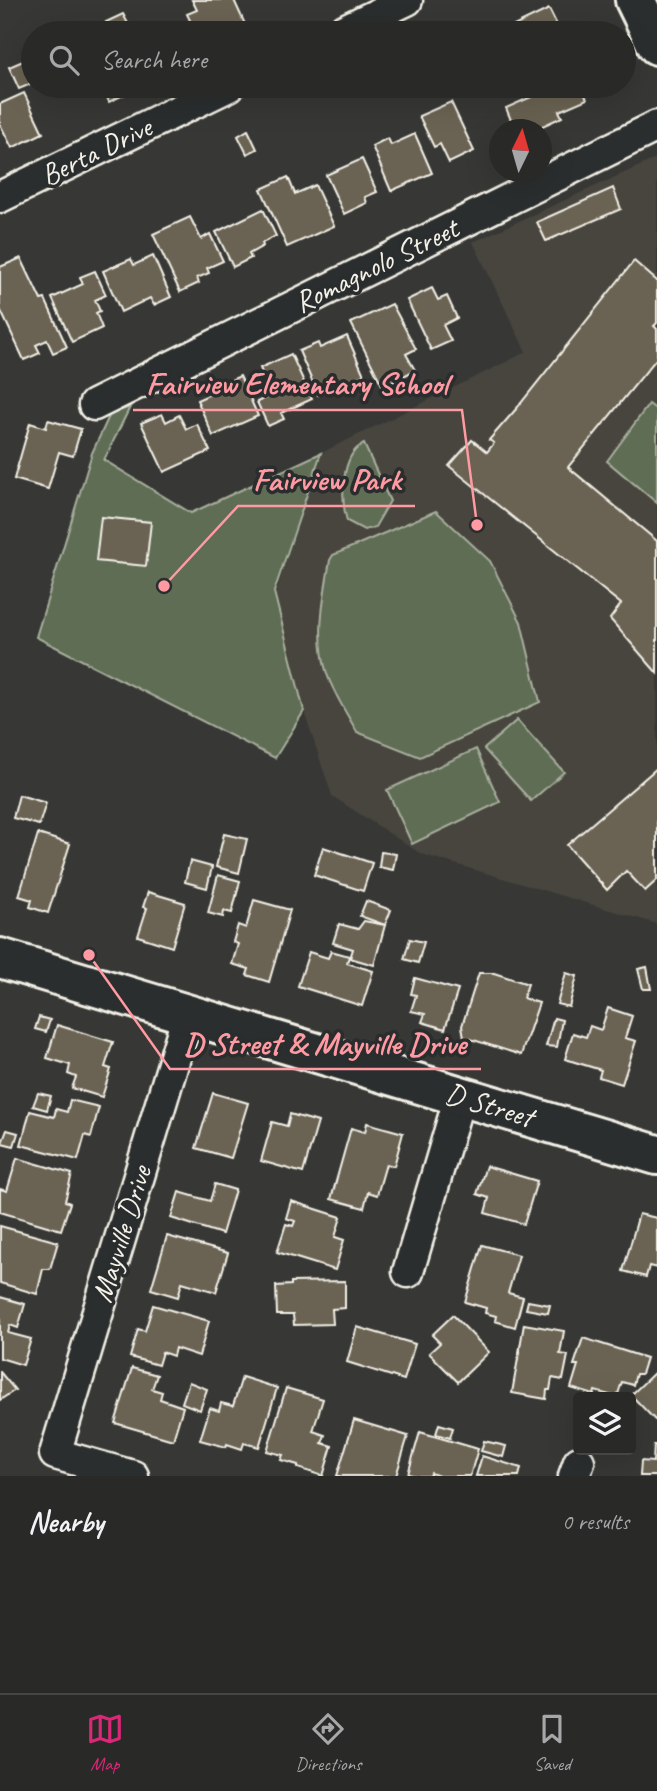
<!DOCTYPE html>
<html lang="en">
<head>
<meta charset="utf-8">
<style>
  :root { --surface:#292a28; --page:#353634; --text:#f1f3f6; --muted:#a5a7a8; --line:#454645; --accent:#db2777 }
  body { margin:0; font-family:Caveat,sans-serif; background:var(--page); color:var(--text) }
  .controls { position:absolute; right:21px; bottom:21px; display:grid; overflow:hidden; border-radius:7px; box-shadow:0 7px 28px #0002 }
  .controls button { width:63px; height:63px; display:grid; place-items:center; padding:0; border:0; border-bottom:2px solid var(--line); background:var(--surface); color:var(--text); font:35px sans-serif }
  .compass { position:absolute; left:489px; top:119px; width:63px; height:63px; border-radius:50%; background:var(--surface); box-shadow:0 7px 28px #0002; rotate:5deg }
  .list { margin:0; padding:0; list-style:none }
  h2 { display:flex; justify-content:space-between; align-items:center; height:91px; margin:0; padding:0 28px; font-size:30px }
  h2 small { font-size:23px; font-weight:400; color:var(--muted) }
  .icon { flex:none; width:38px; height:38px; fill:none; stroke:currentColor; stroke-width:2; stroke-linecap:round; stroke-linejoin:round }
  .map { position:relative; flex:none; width:657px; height:1476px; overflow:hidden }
  .search { position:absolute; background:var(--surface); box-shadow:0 7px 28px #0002; left:21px; right:21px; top:21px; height:77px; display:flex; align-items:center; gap:18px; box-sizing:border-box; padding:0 24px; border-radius:38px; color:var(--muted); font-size:26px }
  .sheet { height:217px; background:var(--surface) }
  nav { display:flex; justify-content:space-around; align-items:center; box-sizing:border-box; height:98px; border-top:2px solid var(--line); background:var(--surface); font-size:19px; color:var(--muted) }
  nav a { display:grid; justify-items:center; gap:4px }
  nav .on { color:var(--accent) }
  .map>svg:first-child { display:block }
</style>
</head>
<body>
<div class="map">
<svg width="657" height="1476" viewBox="0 0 657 1476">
  <rect width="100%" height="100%" fill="#373835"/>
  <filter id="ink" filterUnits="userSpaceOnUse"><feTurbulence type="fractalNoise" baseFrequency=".0143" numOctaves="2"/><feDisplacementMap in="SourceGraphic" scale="14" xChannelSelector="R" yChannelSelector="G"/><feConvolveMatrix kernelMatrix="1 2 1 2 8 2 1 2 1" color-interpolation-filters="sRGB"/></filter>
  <g filter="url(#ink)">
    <polygon fill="#47453e" points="657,158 657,924 421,854 332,796 304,711 275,596 321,453 526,352 473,242"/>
    <g fill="#5e6d55" stroke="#a9af9e" stroke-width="2">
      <polygon points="649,404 657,410 657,503 607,461"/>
      <polygon points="130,407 104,460 191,513 321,453 274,592 304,711 275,758 36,637 92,453 110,414"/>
      <path d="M364,444l26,57 -15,26 -11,3 -17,-9c-6,-20 -7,-67 17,-77z"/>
      <path d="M436,511l54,50 31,61 19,80 -120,55 -63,-25c-10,-18 -23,-38 -30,-58 -12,-38 -3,-77 3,-114l3,-5z"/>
      <polygon points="517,720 564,772 531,801 484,749"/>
      <polygon points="476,749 500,802 412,844 387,790"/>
    </g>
    <g fill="#6b6353" stroke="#f4f1e8" stroke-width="2">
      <polygon points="192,0 234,0 249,33 196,33 187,14 197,10"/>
      <polygon points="549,9 561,33 499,33"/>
      <polygon points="123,14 133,33 112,33 106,22"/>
      <polygon points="32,57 33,83 19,89 9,67"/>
      <polygon points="102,86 140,86 140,87 109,102"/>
      <polygon points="556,86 581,86 587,99 559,111 562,117 540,127 541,130 515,130 506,108"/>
      <polygon points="24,93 43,133 12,148 0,124 0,104"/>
      <polygon points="451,102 474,151 449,163 440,144 434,147 419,116"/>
      <polygon points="248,130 257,149 247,154 238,136"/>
      <polygon points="415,134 432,173 391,191 372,146 388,138 391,145"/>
      <polygon points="362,159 377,192 365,197 367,203 344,214 326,175"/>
      <polygon points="288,177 295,194 315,185 334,226 287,247 261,189"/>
      <polygon points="613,188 621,209 546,241 537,222"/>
      <polygon points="263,209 276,236 262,243 263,246 249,254 251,258 233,267 216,232"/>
      <polygon points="190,217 201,239 210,234 223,261 207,268 209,273 197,278 199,283 180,292 153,234"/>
      <polygon points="153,256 171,297 154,305 150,298 121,312 103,271 131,259 134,265"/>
      <polygon points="21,258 41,300 45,299 67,347 53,353 47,340 36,345 40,353 24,360 0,309 0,267"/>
      <polygon points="634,261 657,281 657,323 654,326 657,329 657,358 568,467 657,541 657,673 610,619 621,604 449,466 472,440 487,452 494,443 489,440 517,408"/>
      <polygon points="95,271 106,295 95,300 100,311 96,313 102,328 72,342 52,298 83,284 80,277"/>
      <polygon points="432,288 438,300 447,296 457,318 443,325 451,341 431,350 407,300"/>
      <polygon points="392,304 416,349 406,354 415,370 383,387 351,323"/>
      <polygon points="347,336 364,375 318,395 299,351 318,343 320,348"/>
      <polygon points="291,354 312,399 281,413 284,419 268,426 257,402 272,395 260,368"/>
      <polygon points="240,376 258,416 213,436 197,400 224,388 222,384"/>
      <polygon points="162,414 166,422 179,415 186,429 197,424 210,451 164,472 141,423"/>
      <polygon points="48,420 81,429 73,456 59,452 48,489 14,479 30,423 46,428"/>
      <polygon points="101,517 151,522 146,566 96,561"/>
      <polygon points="657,768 657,880 645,891 626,871 607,890 567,845"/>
      <polygon points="19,795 46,803 39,825 13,818"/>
      <polygon points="38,834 70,844 48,913 30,907 32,900 19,896"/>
      <polygon points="224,834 247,839 239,873 216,867"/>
      <polygon points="323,847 372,863 363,891 314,875"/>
      <polygon points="381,852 396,854 393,870 379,867"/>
      <polygon points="190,861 212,867 207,888 185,882"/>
      <polygon points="218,875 240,881 232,913 224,911 223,917 208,913"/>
      <polygon points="148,892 185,903 172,947 138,936 147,908 143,907"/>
      <polygon points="254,900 290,910 269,982 247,975 249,969 232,964 238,944 233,942 238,925 246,928"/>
      <polygon points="366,901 391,910 385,925 360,916"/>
      <polygon points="364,921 385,925 374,965 350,958 353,949 333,943 339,924 358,929"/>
      <polygon points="410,939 424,942 418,963 404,959"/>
      <polygon points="331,951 349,956 347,963 373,971 362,1006 298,986 309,952 328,958"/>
      <polygon points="647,967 651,989 643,989 638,969"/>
      <polygon points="479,973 494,973 528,984 523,998 539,1003 521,1055 464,1037 462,1026"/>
      <polygon points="566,973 577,976 569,1007 557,1004"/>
      <polygon points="415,978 458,990 445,1029 422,1022 425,1014 411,1011 416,995 411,994"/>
      <polygon points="608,1008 632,1016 625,1038 636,1041 622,1084 599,1077 601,1070 565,1059 573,1033 586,1037 590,1026 601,1030"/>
      <polygon points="39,1017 50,1020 46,1032 35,1029"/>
      <polygon points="554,1018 562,1020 557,1047 546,1046"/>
      <polygon points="57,1025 113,1042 105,1067 111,1069 102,1097 72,1088 76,1077 68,1074 70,1065 47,1058"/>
      <polygon points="38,1093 51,1096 47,1110 33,1106"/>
      <polygon points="213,1093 248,1103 231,1158 196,1148"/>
      <polygon points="70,1100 99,1107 91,1137 85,1135 78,1160 21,1145 30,1111 54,1117 56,1109 67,1112"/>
      <polygon points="290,1114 318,1122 303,1173 261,1161 272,1122 287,1126"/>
      <polygon points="367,1123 403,1133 394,1166 386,1164 377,1195 368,1192 364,1208 331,1199 351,1128 365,1132"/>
      <polygon points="7,1130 18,1133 14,1146 2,1143"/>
      <polygon points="17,1158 72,1174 65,1201 70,1203 61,1230 0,1212 0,1189 7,1191"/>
      <polygon points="486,1166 537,1181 524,1224 485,1213 489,1198 477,1194"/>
      <polygon points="215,1184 235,1190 222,1234 171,1218 179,1192 210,1201"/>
      <polygon points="291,1201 341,1217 335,1237 344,1240 335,1270 277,1252 286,1224 293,1226 295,1221 286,1218"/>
      <polygon points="639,1214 657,1218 657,1268 649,1266 646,1277 623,1271"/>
      <polygon points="0,1226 58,1242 50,1269 43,1269 37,1294 0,1283"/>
      <polygon points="167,1236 228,1253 216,1292 182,1282 178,1297 151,1289"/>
      <polygon points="482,1245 519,1255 508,1293 523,1297 515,1327 495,1321 496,1316 485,1313 486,1308 465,1302"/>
      <polygon points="345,1281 345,1308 332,1309 333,1324 294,1325 293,1315 277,1315 276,1286 291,1285 291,1282"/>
      <polygon points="0,1297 25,1304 18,1328 10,1325 8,1333 31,1339 23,1365 0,1358"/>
      <polygon points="528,1301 550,1305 548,1313 526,1309"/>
      <polygon points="153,1305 209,1321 199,1356 175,1348 173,1356 162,1352 158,1365 130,1357 138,1329 145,1331"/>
      <polygon points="453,1315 489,1352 458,1382 429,1353 440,1343 432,1335"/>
      <polygon points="524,1324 564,1331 560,1354 568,1355 563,1380 552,1378 550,1390 547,1390 546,1399 512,1393"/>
      <polygon points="357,1327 415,1344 404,1380 347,1362"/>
      <polygon points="583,1338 646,1358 641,1374 636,1374 633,1385 622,1382 617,1397 595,1391 594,1395 571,1388 578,1365 574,1365"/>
      <polygon points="132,1368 157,1375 152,1389 162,1392 160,1399 183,1407 173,1440 115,1423"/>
      <polygon points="657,1370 657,1419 655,1420 631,1395"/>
      <polygon points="0,1372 15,1390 0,1400"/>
      <polygon points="242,1377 277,1388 259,1447 244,1443 242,1449 227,1444 226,1447 200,1440 210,1408 219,1411 221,1403 233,1406"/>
      <polygon points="189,1382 207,1389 200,1410 182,1403"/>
      <polygon points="286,1388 323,1399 313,1431 325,1435 322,1443 332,1446 323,1476 298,1468 298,1465 281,1460 283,1455 267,1451"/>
      <polygon points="354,1420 408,1436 396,1476 337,1476"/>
      <polygon points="439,1424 453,1428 450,1438 436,1434"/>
      <polygon points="420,1432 478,1449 470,1476 439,1476 431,1473 430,1476 417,1476 408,1474"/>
      <polygon points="484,1441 506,1446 503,1457 481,1451"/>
      <polygon points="654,1445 657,1445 657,1476 640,1476 641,1461 653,1462"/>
      <polygon points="482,1456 521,1468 519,1476 476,1476"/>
    </g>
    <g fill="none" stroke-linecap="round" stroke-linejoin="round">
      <defs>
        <g id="street">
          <polyline points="338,33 407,0"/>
          <polyline points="0,197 229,86"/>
          <polyline points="94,405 657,126"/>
          <polyline points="408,1272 460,1096"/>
          <polyline points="133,1476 55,1454 188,1014"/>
          <polyline points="574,1476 579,1462"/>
        </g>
        <g id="secondary">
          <polyline points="635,0 657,45"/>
          <path id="s1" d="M0,958l657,197"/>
        </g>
      </defs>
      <use href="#street" stroke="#f4f1e8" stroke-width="35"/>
      <use href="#secondary" stroke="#f4f1e8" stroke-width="44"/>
      <use href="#street" stroke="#2a2d2e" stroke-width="30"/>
      <use href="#secondary" stroke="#2a2d2e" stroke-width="38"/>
    </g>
  </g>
  <g text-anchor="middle" stroke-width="7" stroke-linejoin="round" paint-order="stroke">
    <g font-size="30" fill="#f4f1e8" stroke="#2a2d2e">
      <text transform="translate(96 151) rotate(-26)" y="10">Berta Drive</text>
      <text transform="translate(376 265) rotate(-26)" y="10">Romagnolo Street</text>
      <text dy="10" stroke="none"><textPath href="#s1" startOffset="511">D Street</textPath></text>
      <text transform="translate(121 1234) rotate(-73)" y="10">Mayville Drive</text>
    </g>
  </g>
  <path fill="none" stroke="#ff9aa2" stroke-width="2.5" d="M477 525L462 410H133M164 586L238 506H415M89 955L170 1069H481"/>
  <g fill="#ff9aa2" stroke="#2a2d2e" stroke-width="2.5">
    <circle cx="477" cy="525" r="7"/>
    <circle cx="164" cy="586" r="7"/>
    <circle cx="89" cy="955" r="7"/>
  </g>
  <g font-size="32" text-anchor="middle" font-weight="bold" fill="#ff9aa2" stroke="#2a2d2e" stroke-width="7" stroke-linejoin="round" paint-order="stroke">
    <text x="297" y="394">Fairview Elementary School</text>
    <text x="327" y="490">Fairview Park</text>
    <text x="325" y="1054">D Street &amp; Mayville Drive</text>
  </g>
</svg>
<div class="controls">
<button><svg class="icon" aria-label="layers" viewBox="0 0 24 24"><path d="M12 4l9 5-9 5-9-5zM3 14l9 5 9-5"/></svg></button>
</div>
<svg class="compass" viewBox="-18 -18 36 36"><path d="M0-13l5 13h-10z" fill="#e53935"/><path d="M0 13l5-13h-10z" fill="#a5a7a8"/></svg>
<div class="search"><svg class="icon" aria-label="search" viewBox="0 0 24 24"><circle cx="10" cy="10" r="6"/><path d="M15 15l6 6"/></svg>Search here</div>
</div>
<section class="sheet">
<h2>Nearby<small>0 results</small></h2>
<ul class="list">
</ul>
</section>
<nav>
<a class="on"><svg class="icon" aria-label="map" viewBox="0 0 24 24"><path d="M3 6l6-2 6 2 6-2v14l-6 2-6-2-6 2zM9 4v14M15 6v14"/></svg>Map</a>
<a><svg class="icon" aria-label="directions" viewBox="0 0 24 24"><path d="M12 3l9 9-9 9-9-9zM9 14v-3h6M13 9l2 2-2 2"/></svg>Directions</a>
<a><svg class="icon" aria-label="saved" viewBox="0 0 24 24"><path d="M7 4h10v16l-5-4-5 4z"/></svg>Saved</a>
</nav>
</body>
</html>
